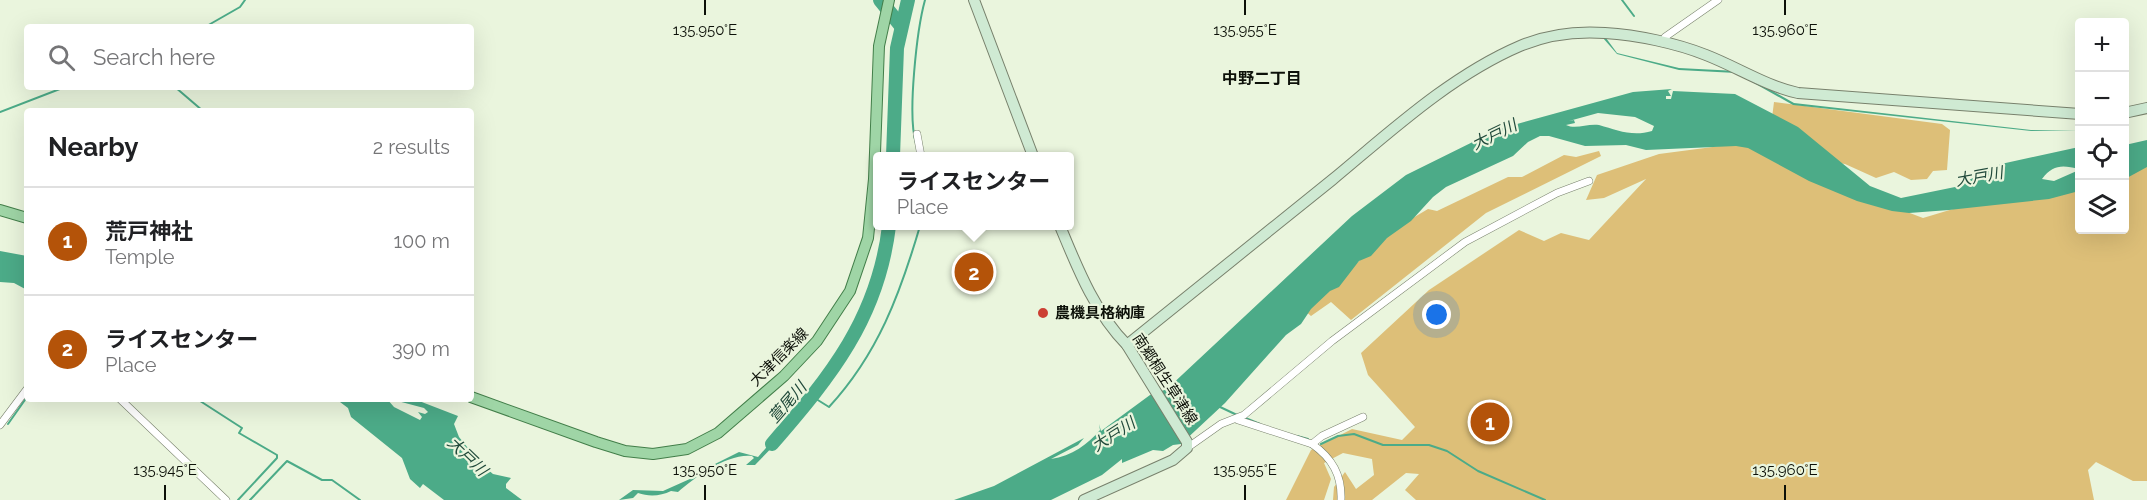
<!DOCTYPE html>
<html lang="en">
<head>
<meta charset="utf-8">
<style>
  :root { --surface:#fff; --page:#f6f6f6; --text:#202124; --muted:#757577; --line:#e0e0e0; --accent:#b45309 }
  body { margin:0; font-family:Raleway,"Noto Sans JP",sans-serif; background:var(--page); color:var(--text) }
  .controls { position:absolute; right:18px; top:18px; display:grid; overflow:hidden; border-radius:6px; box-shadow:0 6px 24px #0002 }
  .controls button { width:54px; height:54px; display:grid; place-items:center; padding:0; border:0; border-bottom:2px solid var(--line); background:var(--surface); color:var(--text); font:30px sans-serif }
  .you { position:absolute; left:1437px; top:315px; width:21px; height:21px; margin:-15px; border:4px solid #fff; border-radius:50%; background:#1a73e8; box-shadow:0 0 0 9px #1a73e833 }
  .badge { display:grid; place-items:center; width:39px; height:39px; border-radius:50%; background:var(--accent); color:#fff; font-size:20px; font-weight:700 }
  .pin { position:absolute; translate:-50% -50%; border:3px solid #fff; box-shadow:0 2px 6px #0006 }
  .popup { position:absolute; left:873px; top:152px; width:201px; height:78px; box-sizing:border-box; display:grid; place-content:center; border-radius:6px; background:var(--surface); filter:drop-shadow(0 2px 4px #0005); font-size:20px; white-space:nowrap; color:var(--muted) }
  .popup b { font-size:22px; color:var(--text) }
  .popup::after { content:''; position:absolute; left:50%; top:100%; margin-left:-12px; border:12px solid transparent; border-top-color:var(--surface) }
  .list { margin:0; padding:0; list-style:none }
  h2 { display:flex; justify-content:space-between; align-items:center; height:78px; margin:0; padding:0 24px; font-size:26px }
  h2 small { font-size:20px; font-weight:400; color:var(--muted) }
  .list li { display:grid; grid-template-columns:39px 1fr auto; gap:18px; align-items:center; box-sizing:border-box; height:108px; padding:0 24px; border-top:2px solid var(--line) }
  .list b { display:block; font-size:22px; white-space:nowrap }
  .list p { margin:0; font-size:20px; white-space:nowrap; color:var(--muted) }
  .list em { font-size:20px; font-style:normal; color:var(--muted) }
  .icon { flex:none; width:33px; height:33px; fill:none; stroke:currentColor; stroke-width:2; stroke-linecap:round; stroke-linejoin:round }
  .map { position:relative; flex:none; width:2147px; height:500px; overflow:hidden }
  .search { position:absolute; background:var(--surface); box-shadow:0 6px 24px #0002; left:24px; top:24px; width:450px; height:66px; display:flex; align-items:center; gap:15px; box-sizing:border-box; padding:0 21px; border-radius:6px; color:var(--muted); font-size:22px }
  .panel { position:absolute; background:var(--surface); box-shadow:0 6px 24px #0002; left:24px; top:108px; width:450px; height:294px; border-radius:6px }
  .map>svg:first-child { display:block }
</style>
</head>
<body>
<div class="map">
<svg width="2147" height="500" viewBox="0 0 2147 500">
  <rect width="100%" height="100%" fill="#eaf5dd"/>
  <g fill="#ddbf78">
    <polygon points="1774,102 1942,124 1950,130 1947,170 1933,171 1927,179 1911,180 1894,172 1876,178 1845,164 1831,162 1772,118"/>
    <polygon points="1743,143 1799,171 1923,218 1983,200 2079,186 2080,230 2124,230 2125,169 2147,160 2147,481 2133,481 2096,462 2088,470 2094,500 1416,500 1405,490 1419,474 1406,473 1372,500 1333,500 1334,487 1345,472 1356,489 1374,475 1372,459 1343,453 1324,463 1331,479 1324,500 1286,500 1311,450 1352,429 1402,440 1415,427 1368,375 1361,353 1429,290 1519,230 1544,241 1561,233 1589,240 1646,179 1604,198 1586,200 1597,175 1659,154"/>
    <polygon points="1599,151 1601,156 1486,213 1351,320 1331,302 1311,316 1304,310 1396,228 1428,209 1437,211 1508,177 1522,177 1564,155 1576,157"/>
  </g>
  <g fill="#4cab88" fill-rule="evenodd">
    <polygon points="1603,38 1606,38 1617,53 1679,68 1737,71 1794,103 2031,130 2079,131 2031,131 1793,105 1736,73 1679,70 1617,54"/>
    <path d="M1672,89l-4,2 3,5h-5v3h5l2,-8 62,3 63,33 72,59 31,12 54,-11 46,-23 78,-17v22c-16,-4 -26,-5 -37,10l12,2 25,-11v21l-30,8 -100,11 -40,3 -17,-2 -35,-10 -48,-20 -61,-33 -12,-2 -90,4 -20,-5 -41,1 -36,-10h-9l-12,6 -15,14 -67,31 -13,10 -22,24 -24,17 -16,18 -12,5 -20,26 -9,4 -19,18 -10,15 -15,11 -61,68 -44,41 -8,1 -10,6 -10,-1 -31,13v-4l-20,16 -51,25h-97l40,-14 90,-48 -6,7 -27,14c21,-3 37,-15 49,-29l-1,-6 2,7 49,-36 17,-6 185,-173 54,-41 93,-46 134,-37zM1598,113l37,4 19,9 -2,5c-20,6 -35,-1 -53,-6 -11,-2 -23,5 -33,0l9,-2 -1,-3 -5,1z"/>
    <polygon points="2147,140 2147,167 2125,179 2125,145"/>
    <polygon points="0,251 27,256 27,290 14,283 0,282"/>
    <polygon points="336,399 387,399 394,407 420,420 422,417 418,412 425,414 428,412 424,408 390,399 414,399 458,416 454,424 459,437 480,463 493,474 511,478 506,484 506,488 522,500 444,500 423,484 420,488 410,479 402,458 351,417 348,408"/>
    <path d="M784,427l-2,10 -27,28h-9l8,-7 -2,-2c-24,-3 -57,21 -74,36l-7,-1c-10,5 -22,6 -33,2l-5,5 -14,2 14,-10 30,1 38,-17 6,-6 32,-16 19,5z"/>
  </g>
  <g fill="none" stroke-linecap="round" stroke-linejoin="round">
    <g stroke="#4cab88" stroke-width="2">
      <polyline points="1622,0 1634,16"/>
      <polyline points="205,27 240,7 245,0"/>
      <polyline points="175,87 203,111"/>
      <polyline points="0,112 65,87"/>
      <path d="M916,143c-9,-27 1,-114 9,-143"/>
      <path d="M813,397l16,10c49,-53 71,-113 91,-181"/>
      <polyline points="197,399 242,428 239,433 277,455 277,458 238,500"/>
      <polyline points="1218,406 1237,415"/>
      <polyline points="1243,417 1260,424"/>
      <polyline points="8,424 27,397"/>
      <polyline points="1297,436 1308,439"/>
      <polyline points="1321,444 1338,436 1354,434 1383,445 1429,445 1447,451 1478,471 1545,500"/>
      <polyline points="250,500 287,461 322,480 332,480 360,500"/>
    </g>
    <g stroke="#4cab88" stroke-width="14">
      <polyline points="880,0 901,26"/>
      <polyline points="893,156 897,48 908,0"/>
      <path d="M772,444c59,-68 106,-126 117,-218"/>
    </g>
    <defs>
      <g id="street">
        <polyline points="1663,43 1665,37 1718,0"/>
        <polyline points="917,134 921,156"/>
        <polyline points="120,399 226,500"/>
        <polyline points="1238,420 1312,444 1322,436 1363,417"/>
        <polyline points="0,425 27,389"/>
        <path d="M1312,444c20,14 30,31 29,56"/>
        <polyline points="1187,448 1221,424 1244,415 1332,341 1465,242 1557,193 1589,181"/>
      </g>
      <g id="secondary">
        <polyline points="974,0 1033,156"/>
        <polyline points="2124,113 2147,108"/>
        <path d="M1060,226c17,41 35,87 67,119l60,97v6l-14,12 -89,40"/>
        <path d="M1127,345c68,-55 137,-110 205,-165 58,-48 118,-104 188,-134 26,-11 56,-15 85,-13 32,2 71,10 101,22 31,12 60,31 92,38l282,21"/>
      </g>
      <g id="primary">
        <polyline points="0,210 27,218"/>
        <polyline points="471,397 596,442 625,451 653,454 687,449 718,433 784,376 817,341 850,291 868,238 874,179 879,46 889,0"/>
      </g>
    </defs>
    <use href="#street" stroke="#78816c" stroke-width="8"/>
    <use href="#secondary" stroke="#78816c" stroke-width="12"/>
    <use href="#primary" stroke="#427e49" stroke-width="12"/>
    <use href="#street" stroke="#fff" stroke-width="7"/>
    <use href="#secondary" stroke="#cfead3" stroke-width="10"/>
    <use href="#primary" stroke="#9fd5a6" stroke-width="10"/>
  </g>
  <path fill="none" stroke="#0d1109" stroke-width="2" d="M705,0v15M1245,0v15M1785,0v15M165,485v15M705,485v15M1245,485v15M1785,485v15"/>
  <circle fill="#cc3f33" stroke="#eaf5dd" stroke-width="2" cx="1043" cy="313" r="6"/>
  <g text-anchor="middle" stroke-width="4.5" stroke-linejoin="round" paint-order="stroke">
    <g font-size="15" font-weight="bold" fill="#0d1109" stroke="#eaf5dd" text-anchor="start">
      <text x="1055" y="318">農機具格納庫</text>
    </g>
    <g font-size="15" fill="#0d1109" stroke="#eaf5dd">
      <text transform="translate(779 357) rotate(-45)" y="5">大津信楽線</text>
      <text transform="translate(1165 379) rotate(57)" y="5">南郷桐生草津線</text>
    </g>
    <g font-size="16" font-weight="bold" fill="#0d1109" stroke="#eaf5dd">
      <text x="1262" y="84">中野二丁目</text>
    </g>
    <g font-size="16" font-style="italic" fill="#214a3b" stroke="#eaf5dd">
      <text transform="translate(1494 134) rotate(-26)" y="6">大戸川</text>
      <text transform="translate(1979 176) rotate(-10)" y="6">大戸川</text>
      <text transform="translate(787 402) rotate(-49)" y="6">萱尾川</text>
      <text transform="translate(1113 434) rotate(-33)" y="6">大戸川</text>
      <text transform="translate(468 456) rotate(44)" y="6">大戸川</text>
    </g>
  </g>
  <g font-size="15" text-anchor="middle" fill="#0d1109" stroke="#eaf5dd" stroke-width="4.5" stroke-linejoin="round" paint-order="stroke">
    <text x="705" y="35">135.950°E</text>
    <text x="1245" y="35">135.955°E</text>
    <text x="1785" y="35">135.960°E</text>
    <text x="165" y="475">135.945°E</text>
    <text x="705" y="475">135.950°E</text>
    <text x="1245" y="475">135.955°E</text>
    <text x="1785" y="475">135.960°E</text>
  </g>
</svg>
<div class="controls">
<button>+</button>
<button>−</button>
<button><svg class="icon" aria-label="locate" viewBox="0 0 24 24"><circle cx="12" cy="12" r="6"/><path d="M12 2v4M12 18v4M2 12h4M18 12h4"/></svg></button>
<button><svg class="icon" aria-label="layers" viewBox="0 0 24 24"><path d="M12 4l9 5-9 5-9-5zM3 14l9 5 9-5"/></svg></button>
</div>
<div class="you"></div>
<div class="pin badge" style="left:1490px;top:422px">1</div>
<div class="pin badge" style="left:974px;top:272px">2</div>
<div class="popup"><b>ライスセンター</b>Place</div>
<div class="search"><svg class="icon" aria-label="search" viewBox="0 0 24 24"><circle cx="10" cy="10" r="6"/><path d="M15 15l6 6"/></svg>Search here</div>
<section class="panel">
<h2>Nearby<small>2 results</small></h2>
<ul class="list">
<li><span class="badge">1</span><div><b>荒戸神社</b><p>Temple</p></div><em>100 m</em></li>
<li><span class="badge">2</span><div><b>ライスセンター</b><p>Place</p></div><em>390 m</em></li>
</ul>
</section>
</div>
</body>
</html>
